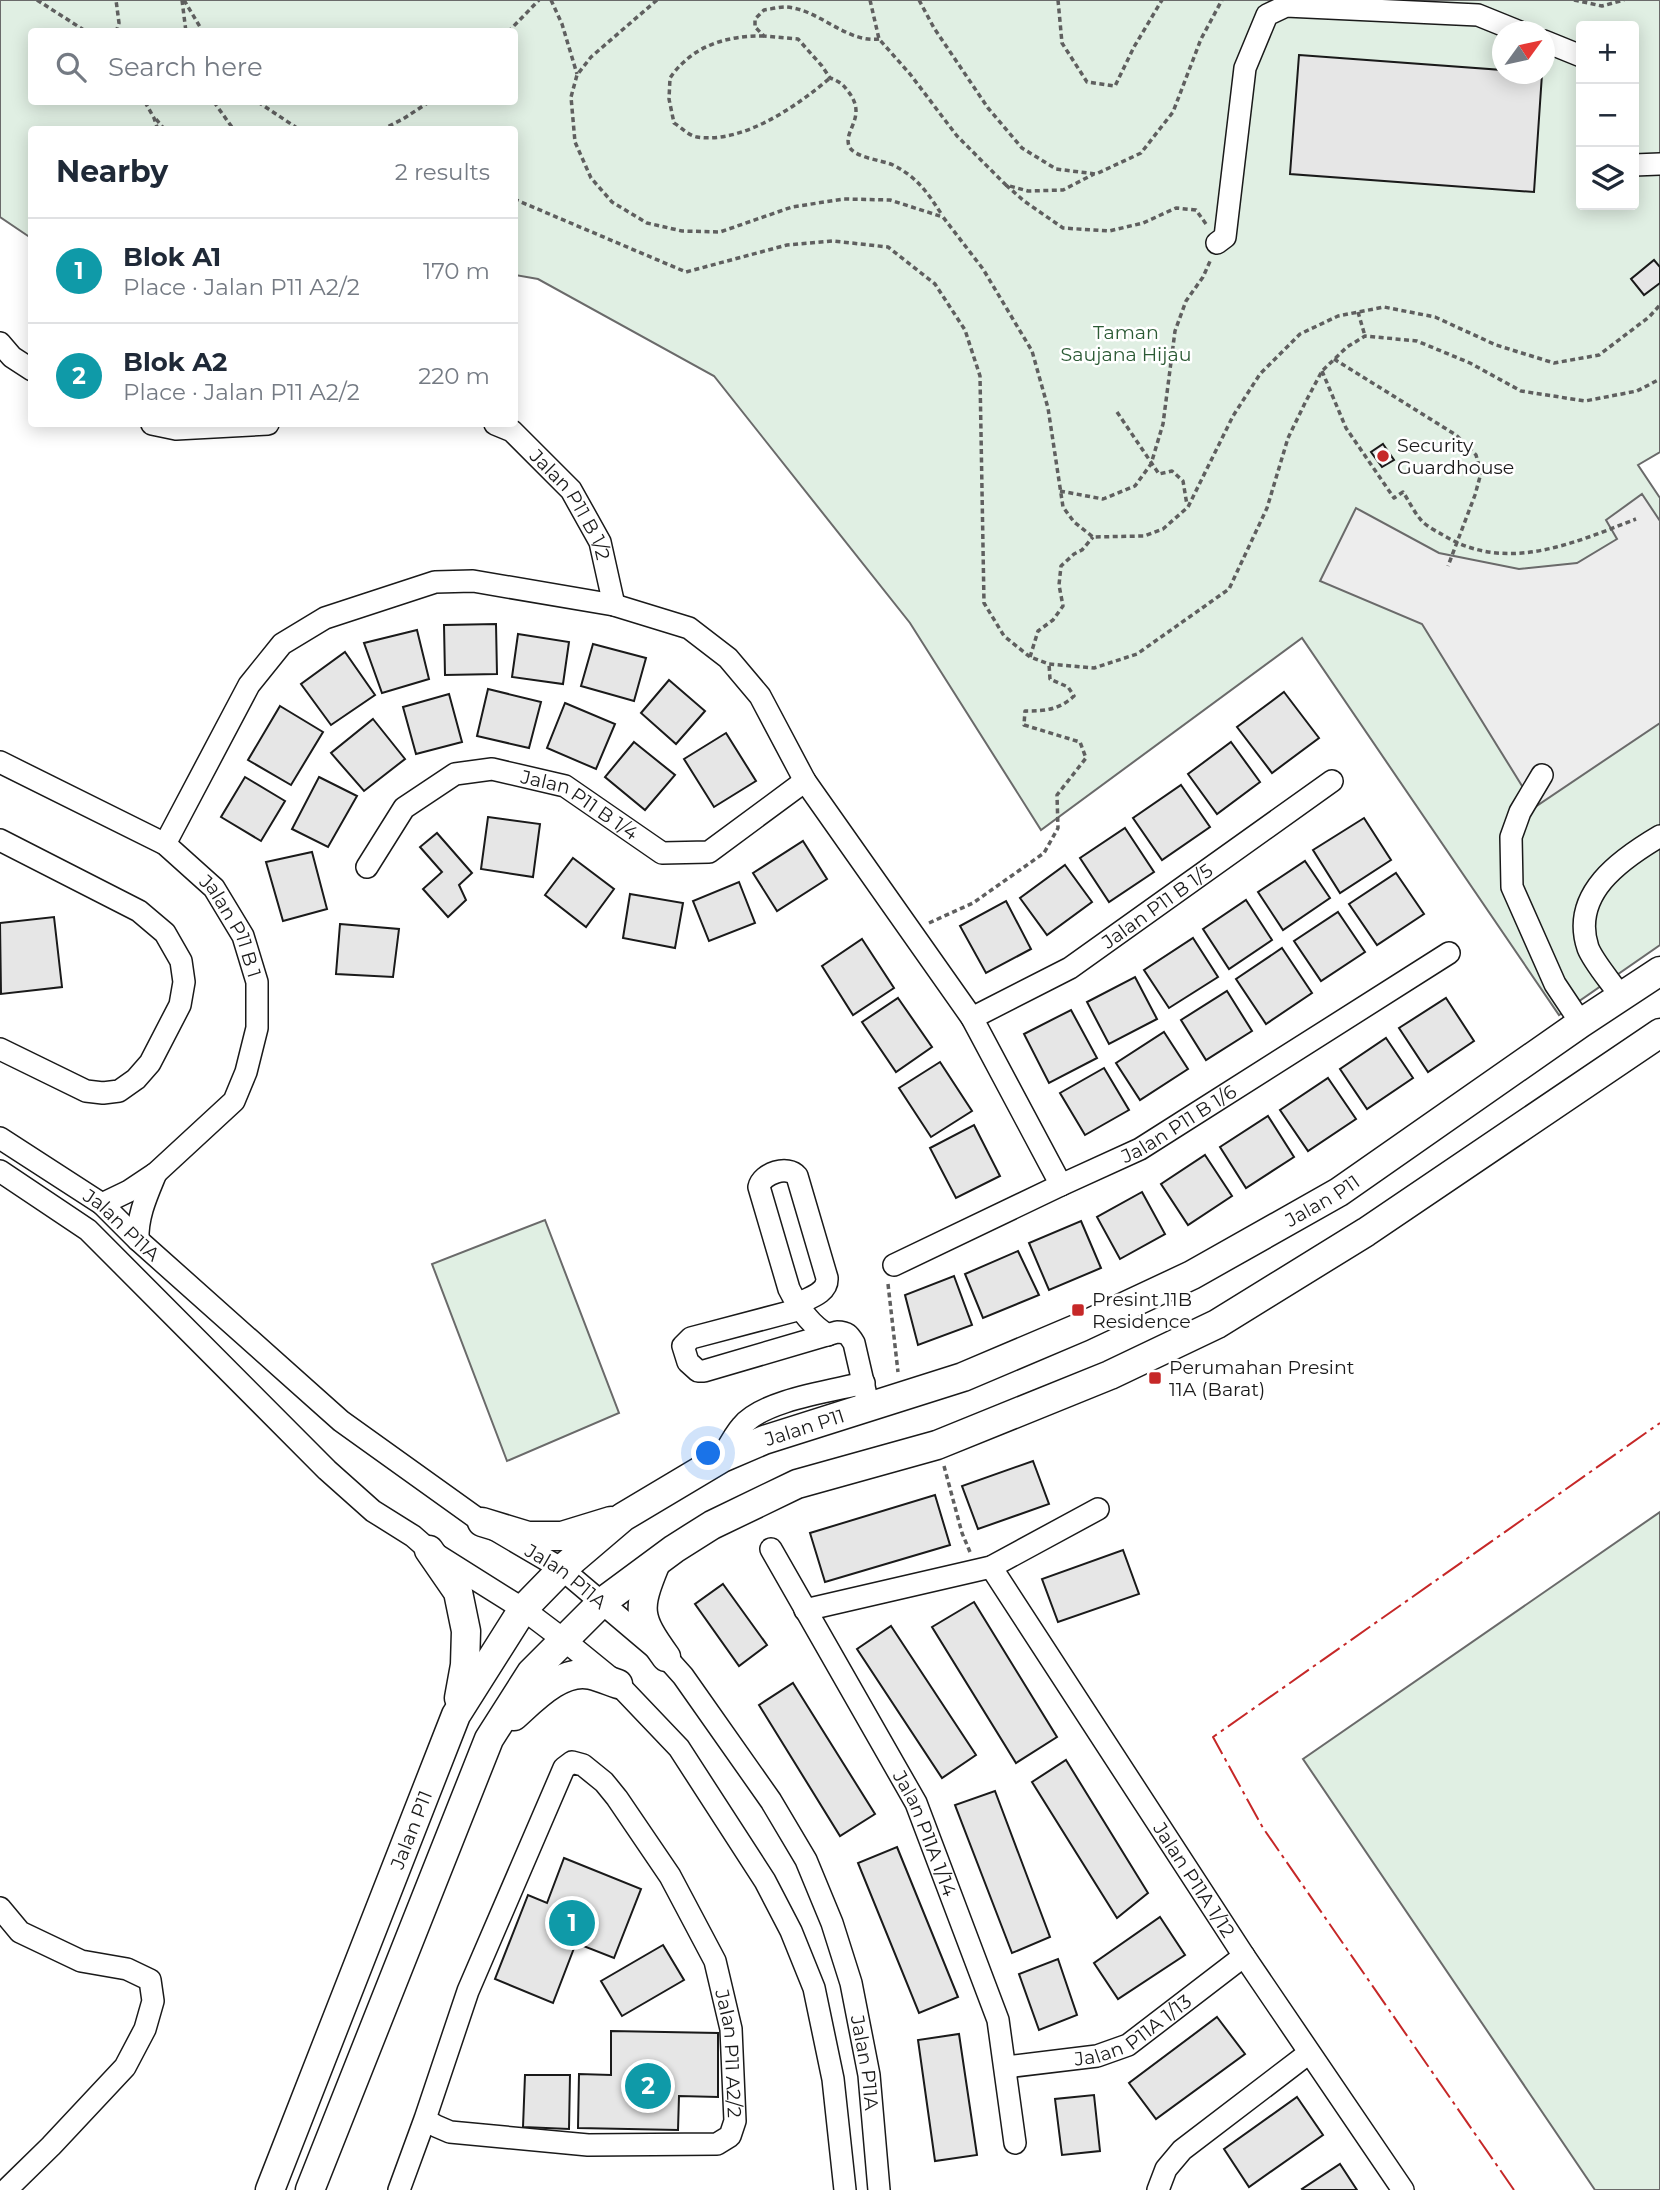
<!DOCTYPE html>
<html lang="en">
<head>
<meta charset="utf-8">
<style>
  :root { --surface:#fff; --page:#f6f6f7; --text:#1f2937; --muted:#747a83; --line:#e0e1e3; --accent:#ea580c }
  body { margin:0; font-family:Montserrat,sans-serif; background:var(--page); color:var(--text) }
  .controls { position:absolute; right:21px; top:21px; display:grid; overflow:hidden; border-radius:7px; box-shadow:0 4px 18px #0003 }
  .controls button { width:63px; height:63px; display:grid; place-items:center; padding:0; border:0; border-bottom:2px solid var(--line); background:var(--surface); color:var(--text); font:35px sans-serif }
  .compass { position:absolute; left:1492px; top:21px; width:63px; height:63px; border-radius:50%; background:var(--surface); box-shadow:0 4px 18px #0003; rotate:57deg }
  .you { position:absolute; left:709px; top:1454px; width:24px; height:24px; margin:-18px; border:5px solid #fff; border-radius:50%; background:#1a73e8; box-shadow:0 0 0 10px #1a73e833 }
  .badge { display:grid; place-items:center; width:46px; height:46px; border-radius:50%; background:var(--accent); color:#fff; font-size:23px; font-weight:700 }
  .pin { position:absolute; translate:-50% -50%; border:4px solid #fff; box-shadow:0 2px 7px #0006 }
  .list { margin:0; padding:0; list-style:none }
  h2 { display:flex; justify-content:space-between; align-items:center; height:91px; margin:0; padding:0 28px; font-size:30px }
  h2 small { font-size:23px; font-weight:400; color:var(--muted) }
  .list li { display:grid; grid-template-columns:46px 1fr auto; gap:21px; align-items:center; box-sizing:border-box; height:105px; padding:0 28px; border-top:2px solid var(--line) }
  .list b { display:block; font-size:26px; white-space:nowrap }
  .list p { margin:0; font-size:23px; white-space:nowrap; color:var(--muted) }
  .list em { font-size:23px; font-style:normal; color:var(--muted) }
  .icon { flex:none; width:38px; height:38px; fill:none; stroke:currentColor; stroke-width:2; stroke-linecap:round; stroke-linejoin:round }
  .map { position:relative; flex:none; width:1660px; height:2190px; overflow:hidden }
  .search { position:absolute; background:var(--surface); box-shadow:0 4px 18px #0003; left:28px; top:28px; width:490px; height:77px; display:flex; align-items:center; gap:18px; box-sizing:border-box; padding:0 24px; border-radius:7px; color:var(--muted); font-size:26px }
  .panel { position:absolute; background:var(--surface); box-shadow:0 4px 18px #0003; left:28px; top:126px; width:490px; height:301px; border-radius:7px }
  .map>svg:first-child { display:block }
</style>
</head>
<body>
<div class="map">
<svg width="1660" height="2190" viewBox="0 0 1660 2190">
  <rect width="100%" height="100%" fill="#fff"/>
  <g fill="#e0efe3" stroke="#6a6a6a" stroke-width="2" fill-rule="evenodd">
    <path d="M0,0h1660v452l-22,13 22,33v447l-101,70 -257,-377 -261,192 -131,-207 -196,-247 -176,-97 -23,-4 -1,-145h-482l-1,108 -31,-21zM1581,26h53v179h-53zM32,32h482v70h-482zM1502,32h42v42h-42z"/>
    <polygon points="545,1220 619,1413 507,1461 432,1264"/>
    <polygon points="1660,1512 1660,2190 1595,2190 1303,1759"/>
  </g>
  <polygon fill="#ededed" stroke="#6a6a6a" stroke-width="2" points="1642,494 1660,521 1660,723 1535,807 1422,624 1320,581 1356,508 1439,553 1519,569 1577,563 1617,539 1606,520"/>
  <g fill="#e6e6e6" stroke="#1a1a1a" stroke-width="2">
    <polygon points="1299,55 1502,70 1502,74 1542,74 1534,192 1290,174"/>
    <polygon points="1654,260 1660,267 1660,283 1644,295 1631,279"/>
    <polygon points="1383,444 1394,460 1382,467 1371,452"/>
    <polygon points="496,624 497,674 445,675 444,625"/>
    <polygon points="417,630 429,679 382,693 364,643"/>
    <polygon points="518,634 569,642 563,684 512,677"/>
    <polygon points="593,644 646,658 634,701 581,686"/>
    <polygon points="345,652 375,695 331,725 301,684"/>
    <polygon points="669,680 705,711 676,744 641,713"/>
    <polygon points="488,689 541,702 529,748 477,736"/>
    <polygon points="1284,692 1319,738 1272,773 1237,727"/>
    <polygon points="449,694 462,742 416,754 403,707"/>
    <polygon points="565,703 615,724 596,769 547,748"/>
    <polygon points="280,706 323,732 291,785 248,760"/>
    <polygon points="373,719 405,759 364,791 331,753"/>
    <polygon points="726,733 756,781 714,807 684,759"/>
    <polygon points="634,742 675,775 645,810 605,777"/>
    <polygon points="1231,742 1260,782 1217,814 1188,774"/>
    <polygon points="245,777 285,801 261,841 221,817"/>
    <polygon points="319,777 357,796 328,847 292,829"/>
    <polygon points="1181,785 1210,827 1162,860 1133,818"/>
    <polygon points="488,817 540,824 533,877 481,869"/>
    <polygon points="1364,818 1391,860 1340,893 1313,850"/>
    <polygon points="1125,828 1154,872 1109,902 1080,858"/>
    <polygon points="437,833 472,873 459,885 466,900 448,917 423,889 442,872 420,847"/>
    <polygon points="803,841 827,879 777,911 753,873"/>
    <polygon points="312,852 327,909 283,921 266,862"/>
    <polygon points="573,858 614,889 586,927 545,895"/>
    <polygon points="1305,861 1330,898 1283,930 1258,892"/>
    <polygon points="1065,865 1092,902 1047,935 1020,898"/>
    <polygon points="1396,873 1424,914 1377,945 1349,904"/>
    <polygon points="739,882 755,923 709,941 693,901"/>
    <polygon points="630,894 683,903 675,948 623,938"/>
    <polygon points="1246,900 1272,940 1229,969 1203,929"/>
    <polygon points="1006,901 1031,949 986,973 960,926"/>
    <polygon points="1338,912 1365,952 1321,981 1294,941"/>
    <polygon points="54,917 62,987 1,994 0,923"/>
    <polygon points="340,924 399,929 393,977 336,974"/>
    <polygon points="1193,938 1218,977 1169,1008 1144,970"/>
    <polygon points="862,939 894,988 853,1015 822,966"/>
    <polygon points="1282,948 1312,993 1266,1024 1236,979"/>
    <polygon points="1135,977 1157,1019 1109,1044 1087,1002"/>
    <polygon points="1227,991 1252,1031 1206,1060 1181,1020"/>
    <polygon points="898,998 932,1047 896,1072 862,1022"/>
    <polygon points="1446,998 1474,1041 1428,1072 1399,1028"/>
    <polygon points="1071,1010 1097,1058 1049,1083 1024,1034"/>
    <polygon points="1164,1032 1188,1069 1140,1100 1116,1063"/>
    <polygon points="1386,1038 1413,1078 1367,1109 1340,1069"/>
    <polygon points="940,1062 972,1111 931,1137 899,1088"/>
    <polygon points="1104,1068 1129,1110 1085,1135 1060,1093"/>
    <polygon points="1328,1078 1356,1119 1308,1151 1280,1110"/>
    <polygon points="1268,1116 1294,1157 1246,1188 1220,1147"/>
    <polygon points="974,1125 1000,1176 956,1198 930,1148"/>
    <polygon points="1205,1155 1232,1196 1188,1225 1161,1184"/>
    <polygon points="1142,1192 1165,1234 1120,1259 1097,1217"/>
    <polygon points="1081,1221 1101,1268 1049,1290 1029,1243"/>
    <polygon points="1018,1251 1039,1295 983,1318 965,1274"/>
    <polygon points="954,1276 972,1325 918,1345 905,1295"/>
    <polygon points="1033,1461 1049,1504 978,1529 962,1486"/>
    <polygon points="935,1495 950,1545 825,1582 810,1533"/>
    <polygon points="1123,1550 1139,1594 1058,1622 1042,1579"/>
    <polygon points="723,1584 767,1645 739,1666 695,1604"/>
    <polygon points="974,1602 1057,1737 1016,1763 932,1627"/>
    <polygon points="891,1626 976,1755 942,1778 857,1649"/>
    <polygon points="793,1683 875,1814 840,1836 759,1705"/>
    <polygon points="1066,1760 1148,1893 1117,1918 1032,1782"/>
    <polygon points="995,1791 1050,1937 1012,1953 955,1805"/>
    <polygon points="897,1847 958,1997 919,2013 858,1863"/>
    <polygon points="564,1858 641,1889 614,1958 576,1943 553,2003 495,1979 528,1895 547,1903"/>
    <polygon points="1160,1917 1185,1955 1118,1999 1094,1963"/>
    <polygon points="663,1945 684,1980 622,2016 601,1981"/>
    <polygon points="1058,1959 1077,2015 1039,2030 1019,1974"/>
    <polygon points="1217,2017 1245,2054 1156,2119 1129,2083"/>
    <polygon points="611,2031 718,2033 718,2097 679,2096 678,2130 578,2128 579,2074 611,2075"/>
    <polygon points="959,2034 977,2155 935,2161 918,2040"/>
    <polygon points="525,2075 570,2075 569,2129 523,2127"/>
    <polygon points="1094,2095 1100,2151 1062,2155 1055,2099"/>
    <polygon points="1297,2097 1323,2135 1249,2187 1224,2149"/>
    <polygon points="1340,2164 1357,2190 1303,2190 1302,2189"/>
  </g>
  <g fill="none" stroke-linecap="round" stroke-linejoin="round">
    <defs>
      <g id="minor">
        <polyline points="1544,41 1581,56"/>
        <polyline points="1634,165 1660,164"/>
        <polyline points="1217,243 1225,237 1245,68 1267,15 1286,6 1478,15 1520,32"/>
        <polyline points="0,343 12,357 32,370"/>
        <polyline points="152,424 176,429 268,424"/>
        <path id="s1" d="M495,424l17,7 59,59 29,52 14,63"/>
        <path id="s2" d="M0,762l165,82 49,44 29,48 14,46v46l-11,44 -12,29 -78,72 -27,18 -27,13"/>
        <polyline points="1542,775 1520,812 1511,837 1512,887 1555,984 1581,1023"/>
        <polyline points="0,840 139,911 165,933 181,961 184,982 180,1005 150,1063 136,1079 119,1091 103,1093 86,1091 0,1049"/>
        <polyline points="165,844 249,685 282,644 325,618 435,582 473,581 614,605 689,628 728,658 760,696 805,781 972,1018 1061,1185"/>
        <path id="s3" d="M367,867l37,-59 51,-34 37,-5 73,17 97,67 47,-1 96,-71"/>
        <path d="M1621,997c-9,-14 -27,-34 -33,-49 -18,-54 33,-89 72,-112"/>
        <path id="s4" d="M972,1018l98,-50 262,-187"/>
        <path id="s5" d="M0,1138l102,66 36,36 203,181 141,101 80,47 104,88 17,19 88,125 35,59 26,63 19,60 18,92 10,115"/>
        <polyline points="0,1171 88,1230 327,1470 373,1511 413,1536 429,1550 523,1609 564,1640 618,1684 679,1748 765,1881 791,1931 814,1988 833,2079 845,2190"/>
        <path d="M138,1240c-1,-24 9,-45 18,-67"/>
        <path id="s6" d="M894,1265l167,-80 79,-36 309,-196"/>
        <path d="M797,1304c12,-6 31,-11 30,-26l-30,-102c-9,-11 -35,-3 -38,11l30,102c9,18 21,36 39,46"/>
        <path d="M801,1309l-110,29 -8,8 5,16 10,9h6l133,-39c10,0 12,3 17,11l15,65"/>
        <path d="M722,1458c6,-11 12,-23 20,-32 21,-26 90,-35 122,-43"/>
        <path id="s7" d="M771,1549l145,254 82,217 17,123"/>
        <path id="s8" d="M991,1567l253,389 159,234"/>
        <polyline points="805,1610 991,1567 1098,1509"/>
        <polyline points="0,1908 20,1932 81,1961 127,1969 150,1980 153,2001 145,2029 125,2067 51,2146 6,2190"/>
        <path id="s9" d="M1006,2067l91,-11 31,-11 116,-89"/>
        <path id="s10" d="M399,2190l26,-71 43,-128 96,-223 8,-6 11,3 21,17 13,16 53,78 45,85 16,68 4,92 -5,15 -13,8 -129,1 -138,-13 -14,-6 -11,-7"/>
        <polyline points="1158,2190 1166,2169 1182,2150 1309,2053"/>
      </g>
      <g id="major">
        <polyline points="482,1522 528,1536 562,1536 611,1521"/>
        <polyline points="429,1550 458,1592 466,1631 465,1665 459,1698"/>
        <path d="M655,1565c-18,44 -18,52 11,92"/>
        <path d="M514,1716c19,-17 48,-48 77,-41 9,2 18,6 27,9"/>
        <path id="s11" d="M270,2190l186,-475 67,-106 39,-40 61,-52 99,-59 42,-18 199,-63 118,-50 111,-52 147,-83 242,-169 79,-52"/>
        <polyline points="310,2190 489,1739 531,1673 601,1603 674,1549 712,1525 797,1484 937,1445 1110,1375 1217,1324 1366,1232 1660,1033"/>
      </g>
    </defs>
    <use href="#minor" stroke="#1a1a1a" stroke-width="24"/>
    <use href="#major" stroke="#1a1a1a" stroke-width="31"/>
    <g stroke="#5f5f5f" stroke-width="3.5" stroke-dasharray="5 3.5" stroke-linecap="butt">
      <polyline points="37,0 87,32"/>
      <polyline points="182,0 186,32"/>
      <polyline points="184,0 203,32"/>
      <polyline points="551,0 562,24 577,74"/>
      <polyline points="657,0 591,57 577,75 571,97 575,142 591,178 612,202 647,223 682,231 720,232 792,207 844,199 890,200 943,217 983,269 1032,351 1048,408 1063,507 1074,522 1093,537 1144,536 1163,529 1188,507 1233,416 1260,374 1300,334 1338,316 1384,307 1435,317 1496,345 1554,363 1599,355 1649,317 1660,305"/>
      <polyline points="870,0 879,39 910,74 957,136 1006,185 1028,191 1063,190 1094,174"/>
      <polyline points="919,0 934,28 988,108 1022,148 1056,169 1096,174 1141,153 1173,112 1201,39 1222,0"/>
      <polyline points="1058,0 1062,43 1087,82 1115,86 1134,47 1162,0"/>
      <polyline points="1574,0 1602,6 1624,0"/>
      <polyline points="116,32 119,23 116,0"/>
      <polyline points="508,32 539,0"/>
      <path d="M764,36c-27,-1 -59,6 -79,25 -6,5 -11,11 -15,17l-1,21 5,24c7,4 15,13 23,14 46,7 100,-31 133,-59"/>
      <path d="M879,39c-33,4 -60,-30 -93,-32 -7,0 -15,2 -22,3l-9,9v8l9,9 34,3 24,27 8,12c8,3 12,5 17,12 22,26 -4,40 2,56 5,12 33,14 44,19 24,12 35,28 49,50"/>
      <polyline points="145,102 154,118 158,130"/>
      <polyline points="214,102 234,130"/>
      <polyline points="258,102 300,130"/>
      <polyline points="156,119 165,130"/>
      <polyline points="381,130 403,119 429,102"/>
      <polyline points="1006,185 1024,201 1063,228 1109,231 1143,223 1176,208 1196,210 1206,224"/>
      <polyline points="514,199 686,272 787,245 833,241 888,247 935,284 965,330 980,376 984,603 1004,636 1030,657 1049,664 1094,668 1137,654 1229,589 1267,508 1288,438 1306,401 1322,371 1347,347 1365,336 1417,341 1470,363 1521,391 1585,401 1637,391 1660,379"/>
      <polyline points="1358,312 1365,336"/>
      <polyline points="1334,359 1456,435 1476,455 1481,473 1475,495 1448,566"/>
      <path d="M1322,371l24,57 48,70 9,-6c6,9 11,20 18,28 5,6 15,11 22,15 63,39 131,8 193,-16"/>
      <polyline points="1117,412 1159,474 1172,471 1183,481 1187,505"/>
      <polyline points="1060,491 1103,499 1135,486 1151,464 1163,424 1175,331 1186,301 1203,277 1211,259"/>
      <polyline points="1030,657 1038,631 1053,620 1063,606 1059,585 1061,566 1074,554 1082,550 1093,537"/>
      <path d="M929,923l44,-20 71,-50 14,-25 -1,-33 29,-37 -6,-16 -56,-17 1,-14c20,0 34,-1 49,-15l-6,-9 -18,-8 -1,-15"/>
      <polyline points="888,1284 898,1372"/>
      <polyline points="944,1466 962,1533 970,1552"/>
    </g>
    <use href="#minor" stroke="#fff" stroke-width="21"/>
    <use href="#major" stroke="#fff" stroke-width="28"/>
    <polyline stroke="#c62828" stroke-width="2" stroke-dasharray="24 5 3.5 5" stroke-linecap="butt" points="1514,2190 1263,1828 1213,1737 1660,1423"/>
  </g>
  <g fill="#c62828" stroke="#fff" stroke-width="2.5">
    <circle cx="1383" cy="456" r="7"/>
    <rect x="1071" y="1303" width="14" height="14" rx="3.5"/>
    <rect x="1148" y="1371" width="14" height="14" rx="3.5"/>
  </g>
  <g text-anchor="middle" stroke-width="5" stroke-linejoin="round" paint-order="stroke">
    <g font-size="19" fill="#2b5a34" stroke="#fff">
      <text x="1126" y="339">Taman<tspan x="1126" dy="22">Saujana Hijau</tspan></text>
    </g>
    <g font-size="19" fill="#1a1a1a" stroke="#fff" text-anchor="start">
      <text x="1397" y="452">Security<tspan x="1397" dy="22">Guardhouse</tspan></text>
      <text x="1092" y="1306">Presint 11B<tspan x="1092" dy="22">Residence</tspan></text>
      <text x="1169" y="1374">Perumahan Presint<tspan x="1169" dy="22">11A (Barat)</tspan></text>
    </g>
    <g font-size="19" fill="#1a1a1a" stroke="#fff">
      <text dy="7" stroke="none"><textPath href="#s1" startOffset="114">Jalan P11 B 1/2</textPath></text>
      <text dy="7" stroke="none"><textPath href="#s3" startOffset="264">Jalan P11 B 1/4</textPath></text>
      <text dy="7" stroke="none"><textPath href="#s4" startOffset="217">Jalan P11 B 1/5</textPath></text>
      <text dy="7" stroke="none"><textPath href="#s2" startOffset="292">Jalan P11 B 1</textPath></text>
      <text dy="7" stroke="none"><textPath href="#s6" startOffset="318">Jalan P11 B 1/6</textPath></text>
      <text dy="7" stroke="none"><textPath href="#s11" startOffset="1542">Jalan P11</textPath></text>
      <text dy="7" stroke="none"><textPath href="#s5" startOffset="150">Jalan P11A</textPath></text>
      <text dy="7" stroke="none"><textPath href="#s11" startOffset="975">Jalan P11</textPath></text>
      <text dy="7" stroke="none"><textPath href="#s5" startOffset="718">Jalan P11A</textPath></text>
      <text dy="7" stroke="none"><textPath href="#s11" startOffset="387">Jalan P11</textPath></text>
      <text dy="7" stroke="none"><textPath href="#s7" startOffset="324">Jalan P11A 1/14</textPath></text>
      <text dy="7" stroke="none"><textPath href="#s8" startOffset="373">Jalan P11A 1/12</textPath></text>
      <text dy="7" stroke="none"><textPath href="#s9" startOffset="135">Jalan P11A 1/13</textPath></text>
      <text dy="7" stroke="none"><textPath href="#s10" startOffset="807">Jalan P11 A2/2</textPath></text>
      <text dy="7" stroke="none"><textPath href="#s5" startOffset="1306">Jalan P11A</textPath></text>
    </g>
  </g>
</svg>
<div class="controls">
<button>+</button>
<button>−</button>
<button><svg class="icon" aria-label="layers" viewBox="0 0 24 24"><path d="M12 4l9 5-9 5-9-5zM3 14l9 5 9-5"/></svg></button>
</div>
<svg class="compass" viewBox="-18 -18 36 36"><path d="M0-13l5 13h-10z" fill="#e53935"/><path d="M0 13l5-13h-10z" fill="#747a83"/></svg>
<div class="you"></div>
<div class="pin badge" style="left:572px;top:1923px;background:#0f9aa8">1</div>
<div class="pin badge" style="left:648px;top:2086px;background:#0f9aa8">2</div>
<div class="search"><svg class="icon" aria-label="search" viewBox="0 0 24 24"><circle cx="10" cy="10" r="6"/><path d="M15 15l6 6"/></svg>Search here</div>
<section class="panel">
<h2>Nearby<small>2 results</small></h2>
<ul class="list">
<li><span class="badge" style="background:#0f9aa8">1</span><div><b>Blok A1</b><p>Place · Jalan P11 A2/2</p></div><em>170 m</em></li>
<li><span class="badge" style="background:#0f9aa8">2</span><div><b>Blok A2</b><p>Place · Jalan P11 A2/2</p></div><em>220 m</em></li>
</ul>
</section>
</div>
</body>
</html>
